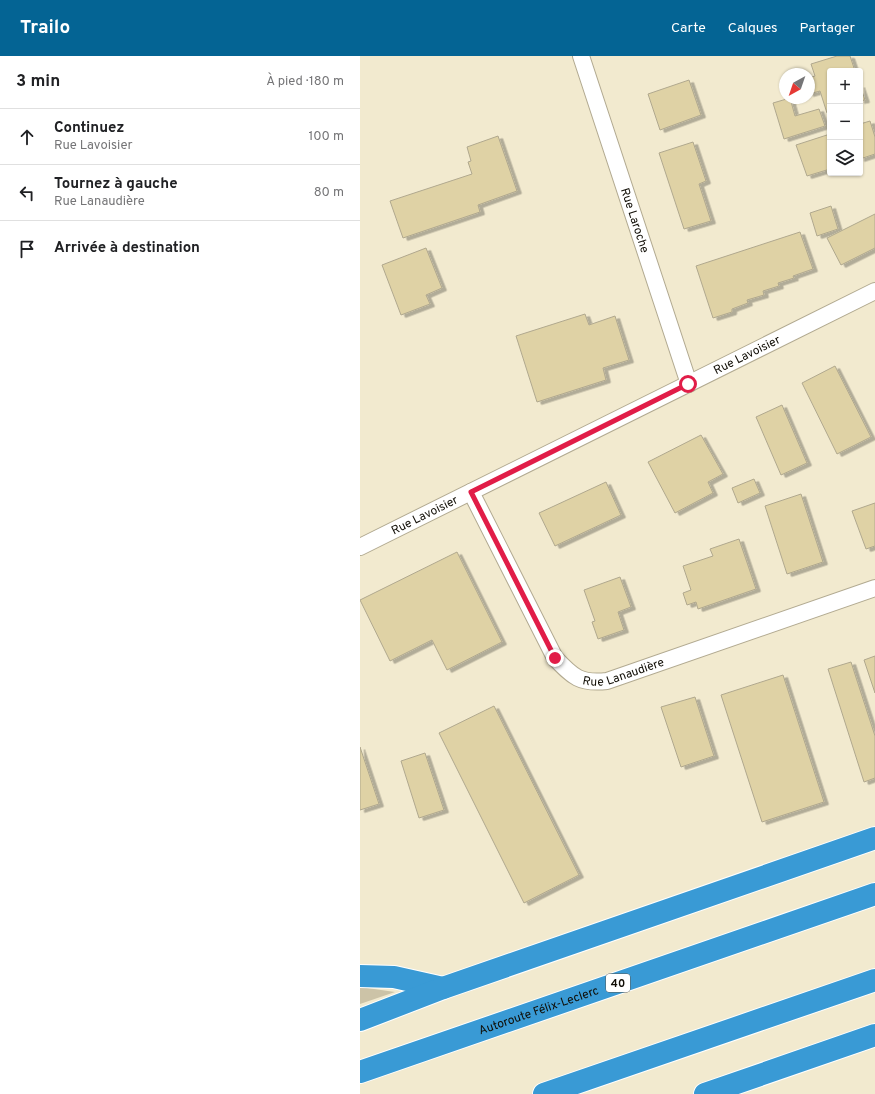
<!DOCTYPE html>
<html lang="fr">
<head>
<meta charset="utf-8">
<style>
  :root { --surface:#fff; --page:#f6f6f6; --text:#202124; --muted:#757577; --line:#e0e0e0; --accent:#046494 }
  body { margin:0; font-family:Overpass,sans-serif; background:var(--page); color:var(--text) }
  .controls { position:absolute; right:12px; top:12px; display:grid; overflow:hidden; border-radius:4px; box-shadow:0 1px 3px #0004 }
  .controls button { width:36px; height:36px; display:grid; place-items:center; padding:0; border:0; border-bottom:1px solid var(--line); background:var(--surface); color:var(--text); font:20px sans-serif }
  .compass { position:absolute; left:419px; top:12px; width:36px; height:36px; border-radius:50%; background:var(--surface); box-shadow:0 1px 3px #0004; rotate:220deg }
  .stop { position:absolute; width:12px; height:12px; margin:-9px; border:3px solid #e11d48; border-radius:50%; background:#fff }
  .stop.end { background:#e11d48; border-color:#fff; box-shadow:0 1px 4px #0008 }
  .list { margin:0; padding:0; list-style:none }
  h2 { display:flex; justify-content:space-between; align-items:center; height:52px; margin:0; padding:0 16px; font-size:17px }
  h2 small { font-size:13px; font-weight:400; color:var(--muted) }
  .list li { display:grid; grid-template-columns:26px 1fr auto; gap:12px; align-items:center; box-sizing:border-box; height:56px; padding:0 16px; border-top:1px solid var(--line) }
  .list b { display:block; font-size:15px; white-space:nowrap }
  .list p { margin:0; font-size:13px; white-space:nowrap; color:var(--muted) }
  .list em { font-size:13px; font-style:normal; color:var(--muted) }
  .icon { flex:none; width:22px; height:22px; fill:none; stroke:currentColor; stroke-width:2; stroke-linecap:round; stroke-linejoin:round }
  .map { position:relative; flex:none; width:515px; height:1038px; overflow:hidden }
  header { display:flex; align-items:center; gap:24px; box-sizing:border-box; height:56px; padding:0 20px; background:var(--accent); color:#fff }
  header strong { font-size:19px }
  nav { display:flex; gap:22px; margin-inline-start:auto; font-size:14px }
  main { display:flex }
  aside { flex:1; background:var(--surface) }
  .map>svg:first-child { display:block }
</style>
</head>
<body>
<header>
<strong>Trailo</strong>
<nav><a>Carte</a><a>Calques</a><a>Partager</a></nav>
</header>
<main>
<aside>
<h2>3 min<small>À pied · 180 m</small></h2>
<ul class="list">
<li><svg class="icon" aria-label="ahead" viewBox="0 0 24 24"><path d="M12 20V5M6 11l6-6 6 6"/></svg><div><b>Continuez</b><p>Rue Lavoisier</p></div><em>100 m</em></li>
<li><svg class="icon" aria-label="left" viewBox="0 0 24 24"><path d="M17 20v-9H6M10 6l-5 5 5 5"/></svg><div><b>Tournez à gauche</b><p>Rue Lanaudière</p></div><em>80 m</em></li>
<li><svg class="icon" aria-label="arrive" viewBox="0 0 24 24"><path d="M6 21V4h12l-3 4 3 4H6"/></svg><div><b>Arrivée à destination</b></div></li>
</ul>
</aside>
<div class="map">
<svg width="515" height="1038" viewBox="0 0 515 1038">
  <defs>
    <filter id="shadow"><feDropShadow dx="4.5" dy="2.5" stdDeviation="0" flood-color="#0004"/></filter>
  </defs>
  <rect width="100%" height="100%" fill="#f2eacf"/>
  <polygon fill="#ccc3a7" points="0,931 35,936 0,948"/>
  <g fill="#dfd2a5" stroke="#b0a88e" filter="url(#shadow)">
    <polygon points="477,0 490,0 495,15 470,15 470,55 467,57 460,35 449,38 449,22 455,20 451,8"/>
    <polygon points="329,24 341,59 300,74 288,38"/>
    <polygon points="500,29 505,44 500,45"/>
    <polygon points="430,42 435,60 459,53 465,70 424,83 413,47"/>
    <polygon points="510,65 515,81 515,98 500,103 500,68"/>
    <polygon points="470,78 470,113 447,120 436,89"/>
    <polygon points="138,80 157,135 118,149 120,156 43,182 30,145 112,118 108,106 111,105 107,91"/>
    <polygon points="333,86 346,125 339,128 351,165 324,173 299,97"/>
    <polygon points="471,150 478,173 457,180 450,157"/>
    <polygon points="515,158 515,192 481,209 467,182"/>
    <polygon points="440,176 453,213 433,220 434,222 418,227 419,230 403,235 404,239 387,244 388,247 372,253 372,256 353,262 336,210"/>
    <polygon points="66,192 82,232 66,239 70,248 41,259 22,209"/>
    <polygon points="225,258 229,269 255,260 269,304 243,312 246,324 177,346 156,280"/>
    <polygon points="475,310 511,381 477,398 442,327"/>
    <polygon points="422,349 447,407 421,419 396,361"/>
    <polygon points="341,379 363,418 348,426 353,437 315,457 288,406"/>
    <polygon points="394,423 400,437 378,447 372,432"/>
    <polygon points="246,426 261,459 195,490 179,457"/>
    <polygon points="441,438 463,506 427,518 405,450"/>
    <polygon points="515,447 515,490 506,493 492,455"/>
    <polygon points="379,483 396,533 338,553 336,546 327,549 323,537 331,534 323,510 353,500 350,493"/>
    <polygon points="97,496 142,586 87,614 72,584 30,605 0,544"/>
    <polygon points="260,521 271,551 258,556 264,574 238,583 232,566 235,565 224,534"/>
    <polygon points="515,600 515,637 504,604"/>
    <polygon points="491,606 515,680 515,722 504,726 468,613"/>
    <polygon points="423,619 464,746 402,766 361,639"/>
    <polygon points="335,641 354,700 321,711 301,651"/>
    <polygon points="134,650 219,819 164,847 79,677"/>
    <polygon points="0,691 19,748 0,754"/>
    <polygon points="65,697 84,754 59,762 41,705"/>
  </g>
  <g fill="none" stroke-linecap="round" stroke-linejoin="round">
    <defs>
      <g id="street">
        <path id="s1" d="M221,0l108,328"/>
        <path id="s2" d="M111,436l84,166c18,19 25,26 52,23l268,-93"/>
        <path id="s3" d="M0,491l515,-256"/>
      </g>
      <g id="highway">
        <polyline points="0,920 34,921 83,932"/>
        <polyline points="0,964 83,932 515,782"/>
        <path id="s4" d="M0,1016l515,-178"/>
        <polyline points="184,1038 515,924"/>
        <polyline points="345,1038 515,979"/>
      </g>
    </defs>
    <use href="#street" stroke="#b2aa91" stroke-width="18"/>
    <use href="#highway" stroke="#fff" stroke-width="24"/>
    <use href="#street" stroke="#fff" stroke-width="16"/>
    <use href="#highway" stroke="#399ad5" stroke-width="22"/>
  </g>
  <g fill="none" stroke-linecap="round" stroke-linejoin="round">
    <polyline stroke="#e11d48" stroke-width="5" points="195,602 111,436 328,328"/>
  </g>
  <g text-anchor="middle" stroke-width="4" stroke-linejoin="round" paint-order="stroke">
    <rect fill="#fff" stroke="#585650" stroke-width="1" x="246" y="918" width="24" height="18" rx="3"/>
    <g font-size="11" font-weight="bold" fill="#100d05">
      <text x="258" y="931">40</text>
    </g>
    <g font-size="12" fill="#100d05" stroke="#fff">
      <text dy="4" stroke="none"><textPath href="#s1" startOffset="173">Rue Laroche</textPath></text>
      <text dy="4" stroke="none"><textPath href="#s3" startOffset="432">Rue Lavoisier</textPath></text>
      <text dy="4" stroke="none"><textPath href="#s3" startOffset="72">Rue Lavoisier</textPath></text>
      <text dy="4" stroke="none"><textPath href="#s2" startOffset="264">Rue Lanaudière</textPath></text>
      <text dy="4" stroke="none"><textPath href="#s4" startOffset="189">Autoroute Félix-Leclerc</textPath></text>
    </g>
  </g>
</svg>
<div class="controls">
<button>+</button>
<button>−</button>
<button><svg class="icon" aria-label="layers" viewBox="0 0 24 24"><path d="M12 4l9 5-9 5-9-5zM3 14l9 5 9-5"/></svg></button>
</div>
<svg class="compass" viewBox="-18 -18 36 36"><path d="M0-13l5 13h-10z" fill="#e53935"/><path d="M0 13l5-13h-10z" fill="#757577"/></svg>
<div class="stop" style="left:328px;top:328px"></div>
<div class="stop end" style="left:195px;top:602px"></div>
</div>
</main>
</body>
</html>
